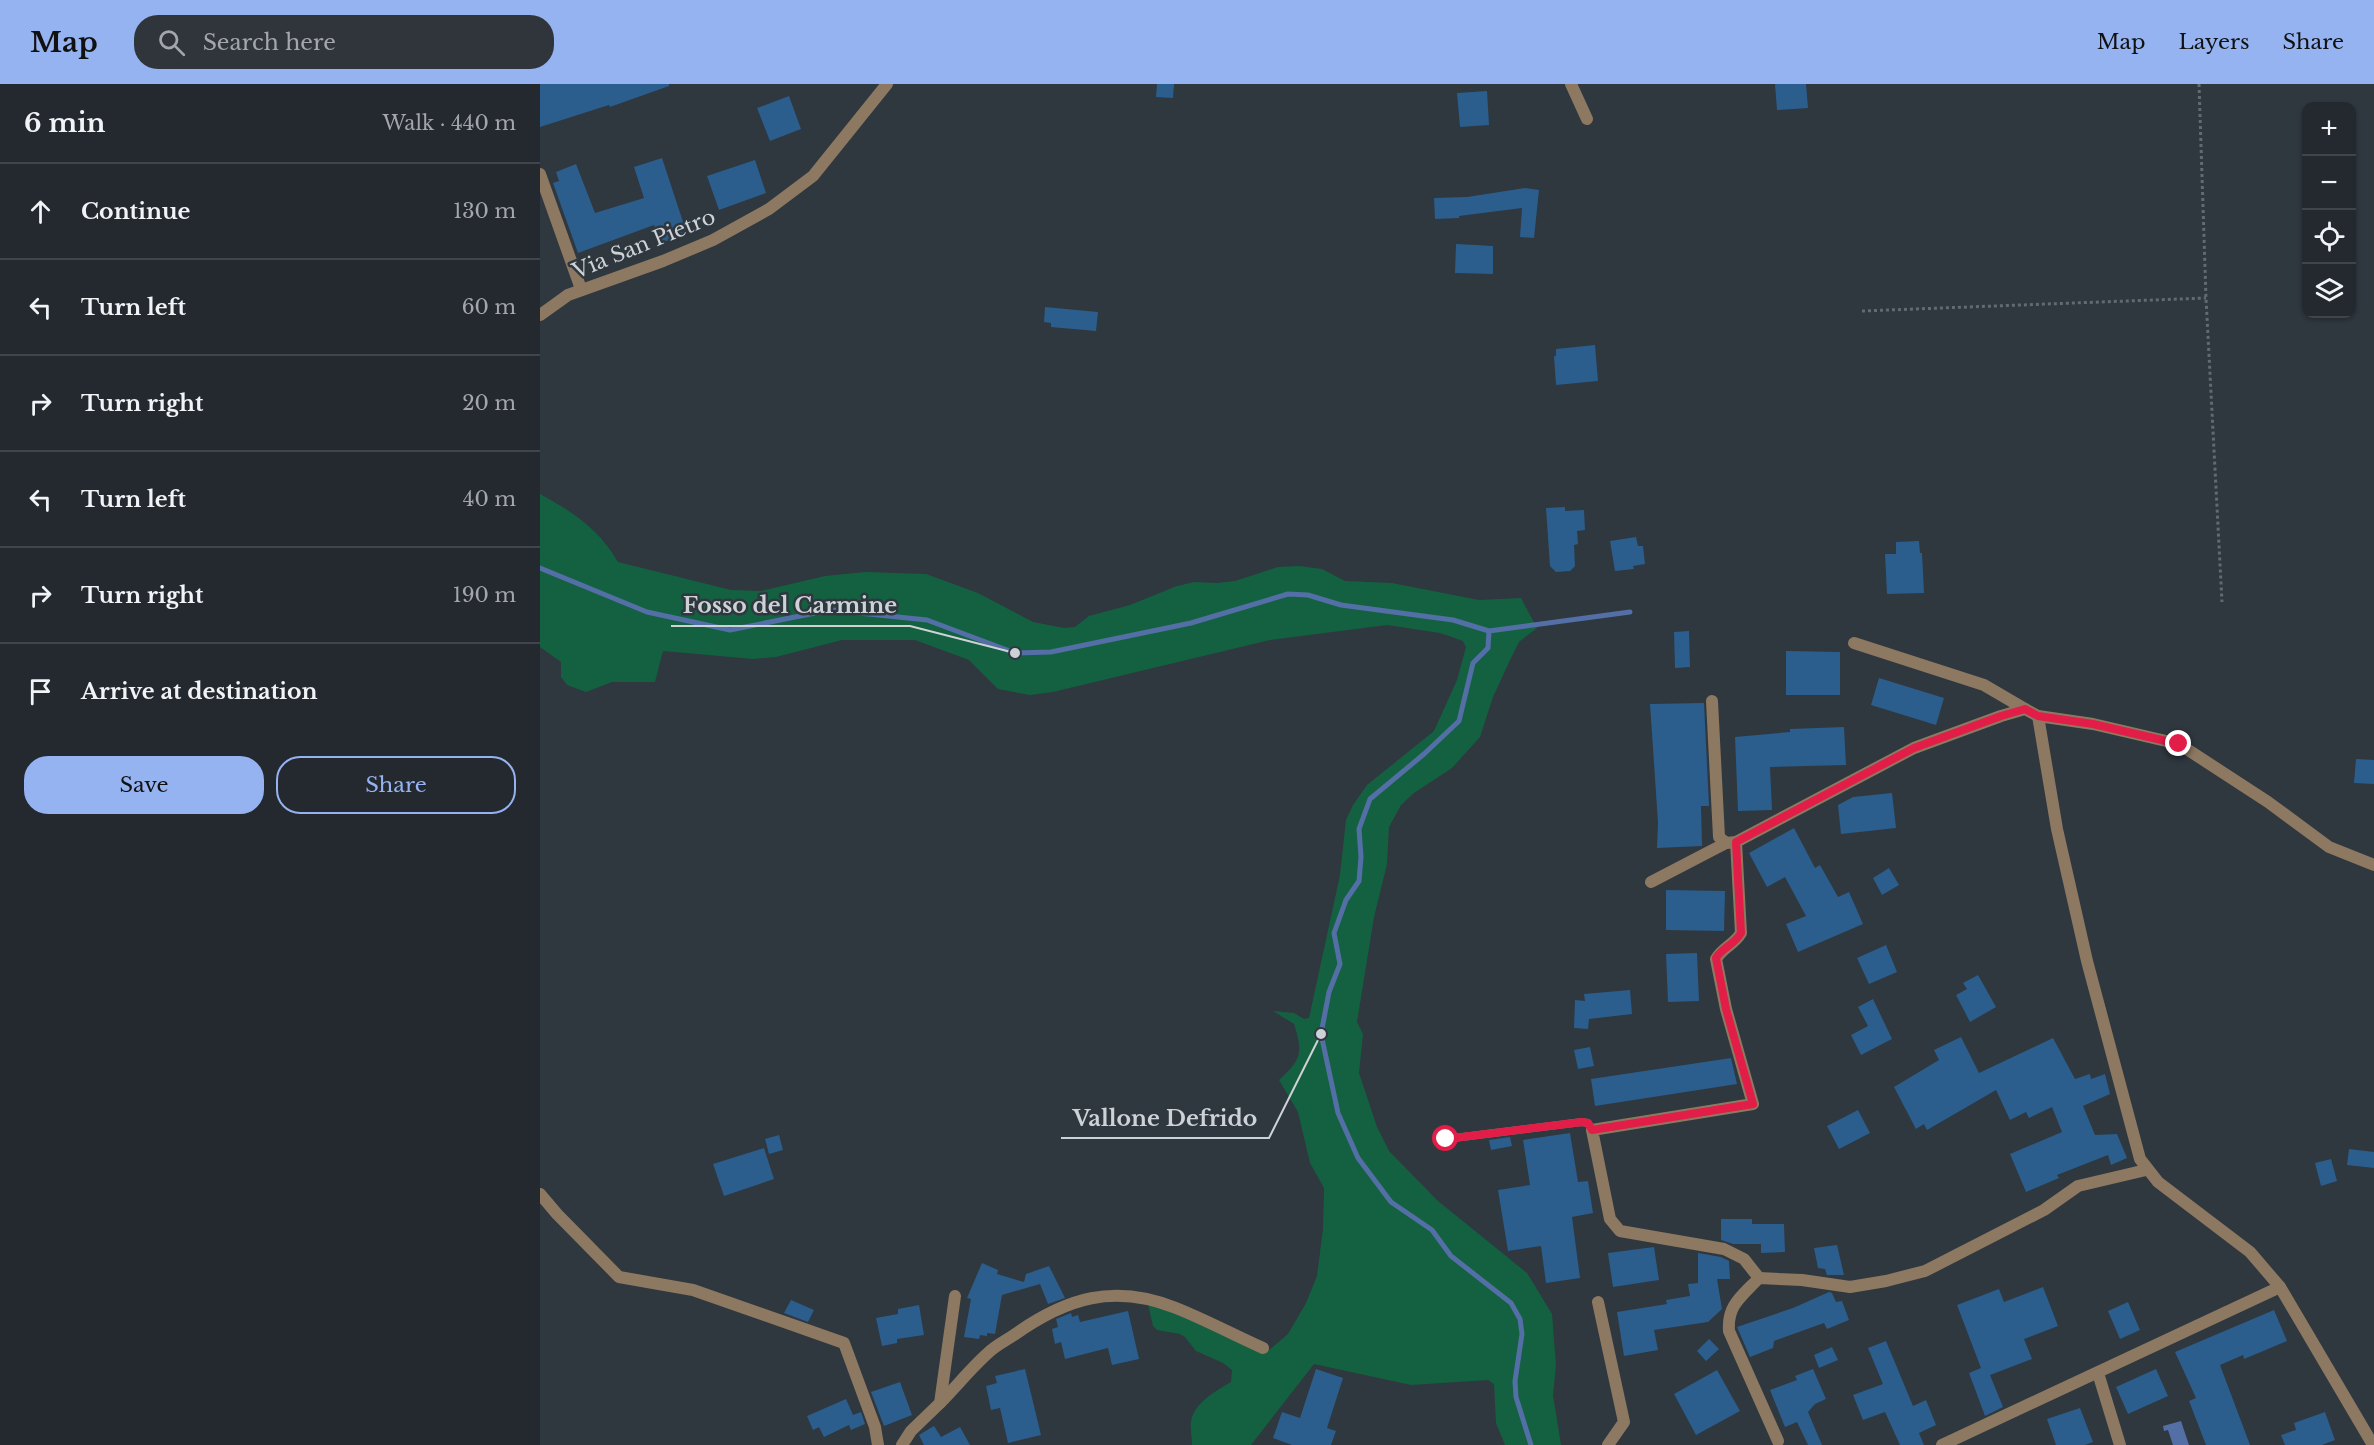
<!DOCTYPE html>
<html lang="en">
<head>
<meta charset="utf-8">
<style>
  :root { --surface:#23292f; --page:#2f353b; --text:#f1f3f6; --muted:#a3a6aa; --line:#40454b; --accent:#95b2f1 }
  body { margin:0; font-family:"Libre Baskerville",serif; background:var(--page); color:var(--text) }
  .controls { position:absolute; right:18px; top:18px; display:grid; overflow:hidden; border-radius:12px; box-shadow:0 2px 4px #0004 }
  .controls button { width:54px; height:54px; display:grid; place-items:center; padding:0; border:0; border-bottom:2px solid var(--line); background:var(--surface); color:var(--text); font:30px sans-serif }
  .stop { position:absolute; width:18px; height:18px; margin:-14px; border:4px solid #e11d48; border-radius:50%; background:#fff }
  .stop.end { background:#e11d48; border-color:#fff; box-shadow:0 2px 6px #0008 }
  .list { margin:0; padding:0; list-style:none }
  h2 { display:flex; justify-content:space-between; align-items:center; height:78px; margin:0; padding:0 24px; font-size:26px }
  h2 small { font-size:20px; font-weight:400; color:var(--muted) }
  .list li { display:grid; grid-template-columns:39px 1fr auto; gap:18px; align-items:center; box-sizing:border-box; height:96px; padding:0 24px; border-top:2px solid var(--line) }
  .list b { display:block; font-size:22px; white-space:nowrap }
  .list em { font-size:20px; font-style:normal; color:var(--muted) }
  .actions { display:flex; gap:12px; padding:18px 24px }
  .actions a { flex:1; padding:14px 0; border:2px solid var(--accent); border-radius:24px; text-align:center; font-size:21px; color:var(--accent) }
  .actions .main { background:var(--accent); color:#111 }
  .icon { flex:none; width:33px; height:33px; fill:none; stroke:currentColor; stroke-width:2; stroke-linecap:round; stroke-linejoin:round }
  .map { position:relative; flex:none; width:1834px; height:1361px; overflow:hidden }
  header { display:flex; align-items:center; gap:36px; box-sizing:border-box; height:84px; padding:0 30px; background:var(--accent); color:#111 }
  header strong { font-size:28px }
  nav { display:flex; gap:33px; margin-inline-start:auto; font-size:21px }
  .search { width:420px; height:54px; background:var(--page); display:flex; align-items:center; gap:15px; box-sizing:border-box; padding:0 21px; border-radius:24px; color:var(--muted); font-size:22px }
  main { display:flex }
  aside { flex:1; background:var(--surface) }
  .map>svg:first-child { display:block }
</style>
</head>
<body>
<header>
<strong>Map</strong>
<div class="search"><svg class="icon" aria-label="search" viewBox="0 0 24 24"><circle cx="10" cy="10" r="6"/><path d="M15 15l6 6"/></svg>Search here</div>
<nav><a>Map</a><a>Layers</a><a>Share</a></nav>
</header>
<main>
<aside>
<h2>6 min<small>Walk · 440 m</small></h2>
<ul class="list">
<li><svg class="icon" aria-label="ahead" viewBox="0 0 24 24"><path d="M12 20V5M6 11l6-6 6 6"/></svg><div><b>Continue</b></div><em>130 m</em></li>
<li><svg class="icon" aria-label="left" viewBox="0 0 24 24"><path d="M17 20v-9H6M10 6l-5 5 5 5"/></svg><div><b>Turn left</b></div><em>60 m</em></li>
<li><svg class="icon" aria-label="right" viewBox="0 0 24 24"><path d="M7 20v-9h11M14 6l5 5-5 5"/></svg><div><b>Turn right</b></div><em>20 m</em></li>
<li><svg class="icon" aria-label="left" viewBox="0 0 24 24"><path d="M17 20v-9H6M10 6l-5 5 5 5"/></svg><div><b>Turn left</b></div><em>40 m</em></li>
<li><svg class="icon" aria-label="right" viewBox="0 0 24 24"><path d="M7 20v-9h11M14 6l5 5-5 5"/></svg><div><b>Turn right</b></div><em>190 m</em></li>
<li><svg class="icon" aria-label="arrive" viewBox="0 0 24 24"><path d="M6 21V4h12l-3 4 3 4H6"/></svg><div><b>Arrive at destination</b></div></li>
</ul>
<div class="actions"><a class="main">Save</a><a>Share</a></div>
</aside>
<div class="map">
<svg width="1834" height="1361" viewBox="0 0 1834 1361">
  <rect width="100%" height="100%" fill="#2f373f"/>
  <path fill="#146141" d="M0,410c33,18 59,35 78,68l113,28 30,1 64,-15 40,-4 61,2 52,19 55,29 31,6 11,-1 14,-11 41,-11 47,-19 17,-4 23,1 18,-2 43,-14 21,-1 23,3 23,12 47,2 87,17 42,-2 16,30 -18,14 -8,16 -18,39 -13,40 -28,31 -38,25 -13,12 -12,22 -2,37 -13,53 -17,105 6,12 -4,39 18,54 12,24 49,50 89,72 25,41 4,51 -3,30 8,50h-56l-9,-22 -2,-39 -6,-4 -77,5 -97,-21 -63,81h-59c0,-7 -2,-17 -1,-24 4,-19 25,-30 40,-39l1,-12 -9,-7 -27,-12 -11,-14 -5,-3 -23,-4 -4,-4 -5,-22 19,4 102,42 19,-16 18,-31 11,-27 6,-47 1,-41 -14,-25 -12,-51 -19,-32c23,-21 24,-27 15,-56l-21,-13 21,2 10,6 5,-1 31,-143 6,-55 7,-15 14,-20 67,-54 23,-51 9,-33 -3,-6 -23,-8 -53,-8 -117,15 -217,52 -23,3 -32,-6 -29,-29 -54,-20h-73l-66,17 -23,2 -90,-8 -8,31h-43l-26,10 -19,-7 -6,-8v-15l-21,-15z"/>
  <polygon fill="#536fa6" points="1641,1337 1649,1361 1633,1361 1628,1346 1624,1347 1623,1342"/>
  <g fill="none" stroke-linecap="round" stroke-linejoin="round">
    <g stroke="#536fa6" stroke-width="5">
      <polyline points="0,484 107,528 190,546 290,526 387,536 475,569 511,568 651,539 748,510 768,511 801,521 913,536 949,547 1090,528"/>
      <polyline points="949,547 948,564 933,579 919,637 884,670 830,715 819,745 821,773 819,797 806,816 794,849 800,880 789,908 781,950 798,1029 818,1074 851,1118 892,1146 911,1172 971,1219 980,1235 982,1250 975,1297 976,1313 991,1361"/>
    </g>
  </g>
  <g fill="#2b5e8c">
    <polygon points="0,0 129,0 129,2 70,23 69,21 0,43"/>
    <polygon points="617,0 634,0 633,14 616,13"/>
    <polygon points="1235,0 1266,0 1268,24 1237,26"/>
    <polygon points="947,7 949,41 920,43 917,9"/>
    <polygon points="249,12 261,45 230,57 217,24"/>
    <polygon points="122,74 147,150 120,159 114,141 38,169 13,99 19,97 16,88 36,80 55,129 104,114 94,83"/>
    <polygon points="215,76 226,109 179,126 167,92"/>
    <polygon points="985,104 999,106 994,154 980,153 982,124 919,132 919,134 895,135 894,114 927,113"/>
    <polygon points="916,160 953,162 953,190 915,189"/>
    <polygon points="505,223 558,228 556,247 511,243 511,239 504,238"/>
    <polygon points="1055,261 1058,297 1016,301 1014,272 1016,272 1016,265"/>
    <polygon points="1025,423 1025,427 1044,426 1045,446 1037,447 1038,460 1034,461 1035,482 1030,487 1016,488 1010,482 1006,424"/>
    <polygon points="1096,453 1098,462 1103,462 1105,480 1093,482 1094,485 1075,487 1070,457"/>
    <polygon points="1379,457 1380,469 1382,469 1384,509 1347,510 1345,470 1356,470 1356,458"/>
    <polygon points="1149,547 1150,583 1135,584 1134,548"/>
    <polygon points="1246,567 1300,568 1300,611 1246,611"/>
    <polygon points="1339,594 1404,614 1396,641 1331,621"/>
    <polygon points="1164,619 1169,722 1161,722 1162,762 1117,764 1118,739 1110,620"/>
    <polygon points="1304,643 1306,681 1230,683 1232,726 1198,727 1195,653 1250,648 1250,645"/>
    <polygon points="1816,675 1834,676 1834,700 1814,699"/>
    <polygon points="1352,709 1356,744 1301,750 1298,721 1313,713"/>
    <polygon points="1254,744 1275,784 1280,781 1298,813 1309,808 1323,840 1258,868 1246,840 1266,832 1245,793 1227,803 1209,769"/>
    <polygon points="1349,784 1359,801 1342,811 1333,794"/>
    <polygon points="1126,806 1185,807 1184,847 1126,846"/>
    <polygon points="1346,861 1357,888 1329,900 1317,874"/>
    <polygon points="1157,869 1159,917 1128,918 1126,870"/>
    <polygon points="1438,891 1456,923 1430,938 1416,911 1427,905 1423,899"/>
    <polygon points="1090,906 1092,930 1049,935 1048,945 1034,944 1035,916 1045,917 1044,910"/>
    <polygon points="1333,915 1352,955 1321,971 1311,951 1328,942 1318,923"/>
    <polygon points="1421,953 1439,989 1513,954 1535,995 1550,990 1551,995 1565,990 1570,1010 1543,1022 1555,1051 1577,1050 1587,1074 1571,1081 1568,1071 1517,1091 1519,1094 1486,1108 1470,1070 1522,1048 1512,1023 1489,1034 1486,1028 1470,1036 1456,1006 1387,1046 1384,1040 1376,1045 1354,1003 1399,976 1394,966"/>
    <polygon points="1050,963 1054,982 1038,985 1034,966"/>
    <polygon points="1191,974 1197,1000 1055,1022 1051,995"/>
    <polygon points="1318,1026 1330,1049 1299,1065 1287,1042"/>
    <polygon points="1030,1049 1038,1098 1048,1097 1053,1129 1032,1133 1040,1194 1006,1199 1001,1162 968,1167 958,1106 990,1101 983,1056"/>
    <polygon points="239,1051 243,1066 229,1070 225,1055"/>
    <polygon points="970,1053 972,1062 951,1066 949,1056"/>
    <polygon points="224,1064 234,1095 184,1112 173,1080"/>
    <polygon points="1809,1065 1834,1068 1834,1084 1807,1081"/>
    <polygon points="1791,1075 1797,1097 1781,1102 1775,1079"/>
    <polygon points="1181,1135 1212,1135 1212,1140 1244,1140 1245,1168 1221,1169 1221,1160 1193,1160 1181,1156"/>
    <polygon points="1297,1161 1304,1191 1287,1191 1285,1185 1278,1184 1274,1164"/>
    <polygon points="1114,1163 1119,1196 1073,1203 1068,1169"/>
    <polygon points="1158,1169 1181,1173 1189,1177 1190,1195 1177,1195 1182,1225 1168,1238 1114,1246 1118,1266 1084,1272 1077,1228 1127,1220 1126,1216 1150,1212 1148,1200 1158,1199"/>
    <polygon points="442,1179 458,1186 457,1190 484,1198 486,1190 509,1182 525,1214 508,1220 500,1200 462,1211 455,1250 447,1249 447,1252 440,1251 439,1255 424,1253 431,1215 427,1214"/>
    <polygon points="1503,1203 1518,1242 1484,1255 1492,1275 1450,1291 1463,1323 1445,1332 1429,1289 1441,1284 1417,1221 1459,1205 1464,1218"/>
    <polygon points="1289,1208 1292,1209 1296,1218 1302,1217 1309,1236 1287,1245 1284,1239 1234,1257 1233,1264 1210,1273 1197,1243 1253,1224"/>
    <polygon points="251,1216 274,1226 268,1238 244,1229"/>
    <polygon points="1588,1218 1600,1246 1580,1255 1568,1227"/>
    <polygon points="379,1221 384,1251 357,1255 357,1259 342,1262 336,1234 358,1230 358,1225"/>
    <polygon points="1734,1226 1747,1257 1704,1275 1703,1271 1680,1281 1710,1361 1666,1361 1649,1317 1656,1314 1635,1268"/>
    <polygon points="588,1227 599,1275 572,1281 568,1264 525,1275 521,1258 515,1260 512,1245 518,1243 516,1235 531,1229 532,1233 538,1231 540,1238"/>
    <polygon points="1169,1255 1179,1265 1166,1277 1157,1267"/>
    <polygon points="1346,1257 1373,1322 1386,1316 1396,1341 1379,1349 1384,1361 1360,1361 1345,1328 1323,1336 1313,1311 1343,1300 1328,1264"/>
    <polygon points="1292,1263 1298,1276 1279,1284 1274,1271"/>
    <polygon points="485,1285 501,1351 468,1359 460,1324 451,1326 446,1302 457,1299 455,1292"/>
    <polygon points="776,1285 803,1294 787,1344 796,1347 791,1361 752,1361 733,1354 742,1328 760,1334"/>
    <polygon points="1273,1285 1286,1315 1275,1320 1268,1328 1282,1361 1268,1361 1257,1338 1245,1343 1230,1306 1257,1296 1255,1292"/>
    <polygon points="1616,1285 1628,1312 1588,1330 1576,1303"/>
    <polygon points="1177,1286 1200,1327 1156,1351 1134,1310"/>
    <polygon points="360,1298 372,1331 344,1342 331,1308"/>
    <polygon points="306,1315 313,1331 321,1328 325,1340 311,1346 309,1341 284,1353 279,1343 273,1346 267,1332"/>
    <polygon points="1540,1324 1553,1358 1545,1361 1516,1361 1507,1335"/>
    <polygon points="1785,1328 1795,1356 1782,1361 1745,1361 1741,1351 1756,1346 1754,1339"/>
    <polygon points="394,1342 401,1353 420,1343 430,1361 384,1361 379,1351"/>
  </g>
  <g fill="none" stroke-linecap="round" stroke-linejoin="round">
    <g stroke="#636a71" stroke-width="3" stroke-dasharray="3 3" stroke-linecap="butt">
      <polyline points="1659,0 1666,214 1682,518"/>
      <polyline points="1322,227 1666,214"/>
    </g>
    <polyline stroke="#8d7861" stroke-width="8" points="906,1055 1042,1038 1048,1039 1052,1046"/>
    <g stroke="#8d7861" stroke-width="12">
      <polyline points="1031,0 1047,35"/>
      <polyline points="0,90 41,205"/>
      <polyline points="0,231 28,211 123,177 173,156 229,125 273,92 347,0"/>
      <polyline points="1314,559 1444,601 1485,625"/>
      <polyline points="1172,617 1179,753 1186,759 1196,758 1374,664 1461,632 1485,625 1498,632"/>
      <path d="M1196,758l5,91c-7,12 -18,14 -25,26l10,50 27,95 -161,26 18,89 10,12 104,18 20,10 15,19"/>
      <polyline points="1111,798 1186,759"/>
      <polyline points="0,1110 17,1130 79,1193 153,1206 304,1259 335,1343 338,1361"/>
      <polyline points="1058,1218 1084,1338 1068,1361"/>
      <polyline points="1558,1289 1580,1361"/>
      <path d="M400,1319c16,-16 31,-35 48,-50 7,-7 17,-12 26,-18 52,-37 100,-52 162,-27 30,12 58,27 87,40"/>
      <path d="M1238,1357l-49,-110c-2,-26 13,-35 30,-53l43,2 48,7 36,-6 39,-10 119,-61 34,-24 68,-16"/>
      <polyline points="362,1361 371,1347 400,1319 415,1212"/>
      <polyline points="1402,1361 1740,1203"/>
      <polyline points="1833,1361 1740,1203 1710,1168 1618,1098 1600,1075 1547,877 1517,745 1498,632 1553,640 1639,660 1728,718 1789,763 1834,781"/>
    </g>
  </g>
  <g fill="none" stroke-linecap="round" stroke-linejoin="round">
    <path stroke="#e11d48" stroke-width="8" d="M906,1055l136,-17 6,1 4,7 161,-26 -27,-95 -10,-51c7,-11 18,-13 25,-25l-5,-91 178,-94 87,-32 24,-7 13,7 55,8 86,20"/>
  </g>
  <g text-anchor="middle" stroke-width="5" stroke-linejoin="round" paint-order="stroke">
    <g font-size="21" fill="#cdd2d7" stroke="#2f373f">
      <text transform="translate(104 160) rotate(-22)" y="7">Via San Pietro</text>
    </g>
  </g>
  <path fill="none" stroke="#cdd2d7" stroke-width="2" d="M475 569L370 542H131M781 950L729 1054H521"/>
  <g fill="#cdd2d7" stroke="#2f373f" stroke-width="2">
    <circle cx="475" cy="569" r="6"/>
    <circle cx="781" cy="950" r="6"/>
  </g>
  <g font-size="22" text-anchor="middle" font-weight="bold" fill="#cdd2d7" stroke="#2f373f" stroke-width="5" stroke-linejoin="round" paint-order="stroke">
    <text x="250" y="529">Fosso del Carmine</text>
    <text x="625" y="1042">Vallone Defrido</text>
  </g>
</svg>
<div class="controls">
<button>+</button>
<button>−</button>
<button><svg class="icon" aria-label="locate" viewBox="0 0 24 24"><circle cx="12" cy="12" r="6"/><path d="M12 2v4M12 18v4M2 12h4M18 12h4"/></svg></button>
<button><svg class="icon" aria-label="layers" viewBox="0 0 24 24"><path d="M12 4l9 5-9 5-9-5zM3 14l9 5 9-5"/></svg></button>
</div>
<div class="stop" style="left:906px;top:1055px"></div>
<div class="stop end" style="left:1639px;top:660px"></div>
</div>
</main>
</body>
</html>
